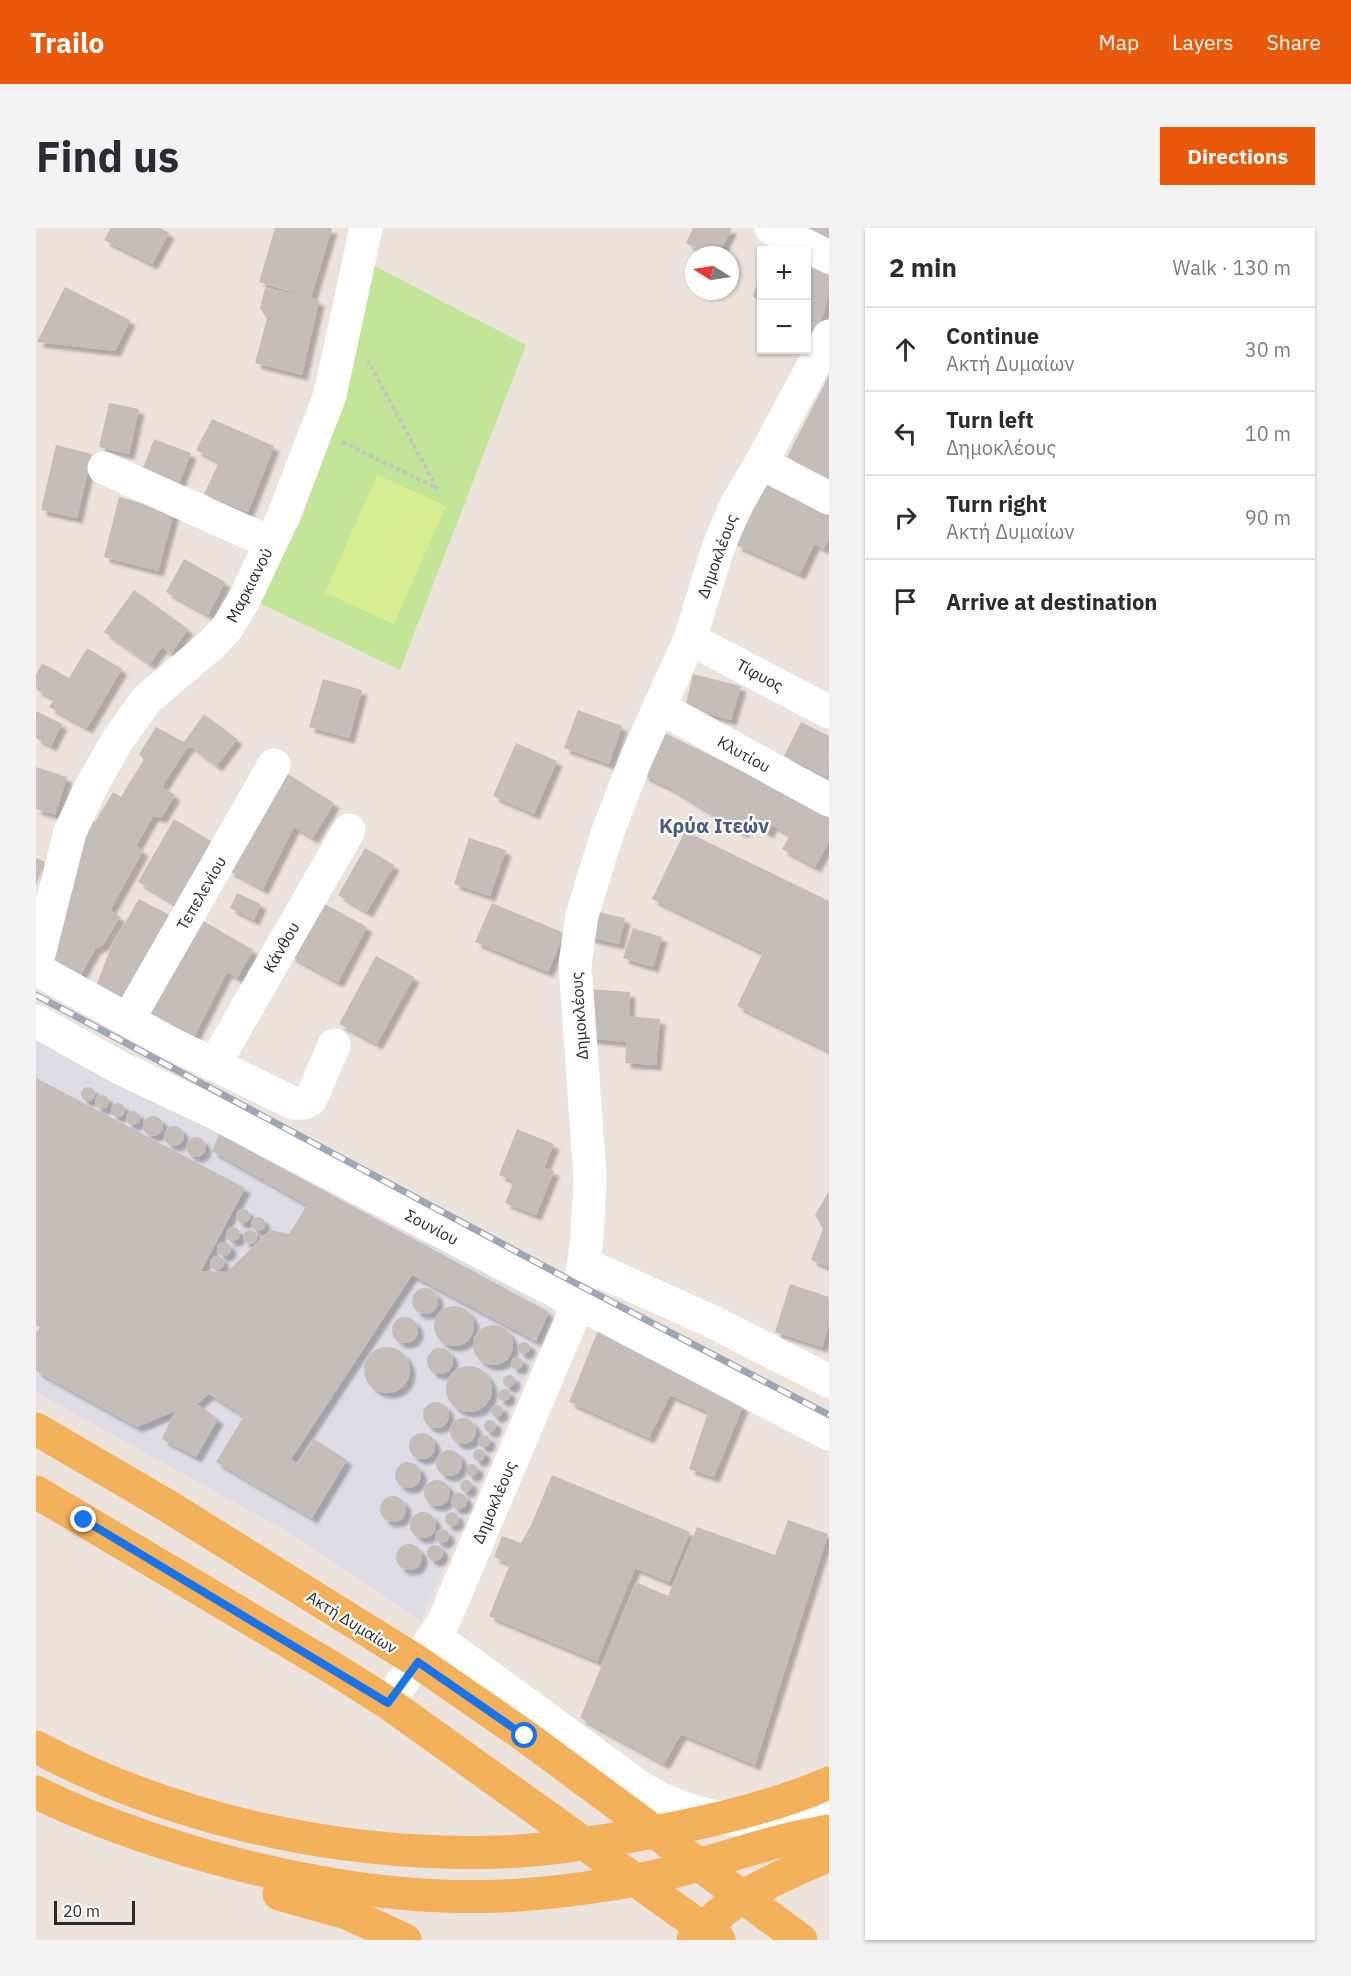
<!DOCTYPE html>
<html lang="en">
<head>
<meta charset="utf-8">
<style>
  :root { --surface:#fff; --page:#f2f2f3; --text:#2b2b33; --muted:#7c7c81; --line:#e1e1e2; --accent:#ea580c }
  body { margin:0; font-family:"IBM Plex Sans",sans-serif; background:var(--page); color:var(--text) }
  .controls { position:absolute; right:18px; top:18px; display:grid; overflow:hidden; border-radius:0px; box-shadow:0 2px 4px #0004 }
  .controls button { width:54px; height:54px; display:grid; place-items:center; padding:0; border:0; border-bottom:2px solid var(--line); background:var(--surface); color:var(--text); font:30px sans-serif }
  .compass { position:absolute; left:649px; top:18px; width:54px; height:54px; border-radius:50%; background:var(--surface); box-shadow:0 2px 4px #0004; rotate:282deg }
  .scale { position:absolute; left:18px; bottom:15px; width:81px; box-sizing:border-box; padding-left:6px; border:3px solid #2a2a2a; border-top:0; font-size:16px; line-height:21px; white-space:nowrap; color:#2a2a2a; -webkit-text-stroke:4px #fff; paint-order:stroke }
  .stop { position:absolute; width:18px; height:18px; margin:-14px; border:4px solid #1a73e8; border-radius:50%; background:#fff }
  .stop.end { background:#1a73e8; border-color:#fff; box-shadow:0 2px 6px #0008 }
  .list { margin:0; padding:0; list-style:none }
  h2 { display:flex; justify-content:space-between; align-items:center; height:78px; margin:0; padding:0 24px; font-size:26px }
  h2 small { font-size:20px; font-weight:400; color:var(--muted) }
  .list li { display:grid; grid-template-columns:39px 1fr auto; gap:18px; align-items:center; box-sizing:border-box; height:84px; padding:0 24px; border-top:2px solid var(--line) }
  .list b { display:block; font-size:22px; white-space:nowrap }
  .list p { margin:0; font-size:20px; white-space:nowrap; color:var(--muted) }
  .list em { font-size:20px; font-style:normal; color:var(--muted) }
  .icon { flex:none; width:33px; height:33px; fill:none; stroke:currentColor; stroke-width:2; stroke-linecap:round; stroke-linejoin:round }
  .map { position:relative; flex:none; width:793px; height:1712px; overflow:hidden; border-radius:0px }
  header { display:flex; align-items:center; gap:36px; box-sizing:border-box; height:84px; padding:0 30px; background:var(--accent); color:#fff }
  header strong { font-size:28px }
  nav { display:flex; gap:33px; margin-inline-start:auto; font-size:21px }
  .intro { display:flex; align-items:center; justify-content:space-between; box-sizing:border-box; height:144px; padding:0 36px }
  h1 { margin:0; font-size:42px }
  .button { padding:15px 27px; border-radius:0px; background:var(--accent); color:#fff; font-size:21px; font-weight:700 }
  main { display:flex; gap:36px; padding:0 36px }
  aside { flex:1; background:var(--surface); border-radius:0px; box-shadow:0 2px 4px #0004 }
  .map>svg:first-child { display:block }
</style>
</head>
<body>
<header>
<strong>Trailo</strong>
<nav><a>Map</a><a>Layers</a><a>Share</a></nav>
</header>
<div class="intro"><h1>Find us</h1><a class="button">Directions</a></div>
<main>
<div class="map">
<svg width="793" height="1712" viewBox="0 0 793 1712">
  <defs>
    <filter id="shadow"><feDropShadow dx="5.5" dy="5.5" stdDeviation="1.5" flood-color="#0004"/></filter>
  </defs>
  <rect width="100%" height="100%" fill="#ece2dc"/>
  <polygon fill="#dddce5" points="0,808 184,900 517,1083 385,1393 256,1306 0,1164"/>
  <polygon fill="#c1e497" points="335,36 490,117 364,442 223,375 265,292 307,177"/>
  <polygon fill="#d8ec92" points="341,247 410,278 358,396 289,365"/>
  <g fill="#c4bdb7" filter="url(#shadow)">
    <polygon points="75,0 124,0 133,5 116,36 68,12"/>
    <polygon points="239,0 296,0 275,69 283,73 266,147 219,135 231,91 224,80 229,60 272,69 223,54"/>
    <polygon points="657,0 696,0 682,27 673,27 650,15"/>
    <polygon points="769,0 793,0 793,13"/>
    <polygon points="770,36 793,47 793,63 788,85 778,107 770,105"/>
    <polygon points="726,40 726,73 717,69"/>
    <polygon points="29,59 94,92 79,123 1,114"/>
    <polygon points="793,147 793,252 751,229"/>
    <polygon points="73,175 103,181 93,226 63,219"/>
    <polygon points="176,191 238,218 212,284 168,266 183,234 160,222"/>
    <polygon points="118,211 155,225 142,258 105,245"/>
    <polygon points="20,217 56,226 41,290 5,282"/>
    <polygon points="733,251 793,281 793,311 788,321 778,316 764,346 700,317"/>
    <polygon points="83,269 138,284 122,343 68,329"/>
    <polygon points="148,331 189,354 172,387 130,364"/>
    <polygon points="98,362 152,401 135,426 126,419 114,436 68,404"/>
    <polygon points="51,420 86,441 51,500 13,479 18,471 0,461 0,447 6,435 33,450"/>
    <polygon points="657,446 705,458 695,492 649,480"/>
    <polygon points="287,451 326,462 313,510 273,499"/>
    <polygon points="542,482 586,498 573,536 528,520"/>
    <polygon points="0,483 26,496 15,518 0,510"/>
    <polygon points="168,486 201,511 181,538 153,517 134,546 126,559 139,567 126,589 117,588 100,618 107,623 74,682 84,689 67,717 59,721 42,752 20,740 15,717 25,682 38,659 33,657 32,650 56,592 59,594 77,564 85,569 108,531 103,526 120,499 148,514"/>
    <polygon points="765,494 793,508 792,549 748,528"/>
    <polygon points="629,505 773,576 793,589 793,614 779,639 746,621 754,607 736,597 732,605 713,594 707,605 636,561 607,547"/>
    <polygon points="480,515 521,533 498,586 457,568"/>
    <polygon points="0,539 31,549 19,587 0,581"/>
    <polygon points="250,545 298,575 277,610 258,599 227,661 192,642"/>
    <polygon points="138,591 175,613 139,676 102,654"/>
    <polygon points="649,603 793,673 793,823 701,778 727,725 616,671"/>
    <polygon points="433,610 470,622 454,668 418,656"/>
    <polygon points="329,620 358,637 331,684 302,667"/>
    <polygon points="0,630 9,634 0,657"/>
    <polygon points="201,665 225,676 218,692 194,680"/>
    <polygon points="103,671 137,689 92,776 60,758 75,719"/>
    <polygon points="283,673 331,699 302,754 254,728"/>
    <polygon points="456,675 528,705 512,744 439,714"/>
    <polygon points="558,683 589,690 583,716 552,709"/>
    <polygon points="164,691 217,722 201,750 191,744 155,815 109,790"/>
    <polygon points="597,700 626,709 617,739 587,730"/>
    <polygon points="340,728 378,749 341,816 303,796"/>
    <polygon points="553,761 594,764 593,788 624,791 620,837 589,835 591,814 549,810"/>
    <polygon points="0,850 209,960 165,1043 191,1044 234,1002 253,1006 271,977 176,923 183,906 513,1084 500,1113 376,1047 255,1231 262,1236 278,1211 311,1232 276,1290 180,1234 208,1188 173,1166 161,1176 182,1191 160,1229 126,1211 139,1183 101,1199 0,1143 0,1105 4,1099 0,1097"/>
    <circle cx="52" cy="866" r="7"/>
    <circle cx="66" cy="874" r="7"/>
    <circle cx="82" cy="882" r="7"/>
    <circle cx="97" cy="890" r="7"/>
    <circle cx="117" cy="898" r="10"/>
    <circle cx="138" cy="908" r="10"/>
    <polygon points="481,901 518,916 508,940 518,943 500,987 469,975 478,953 463,947"/>
    <circle cx="160" cy="919" r="10"/>
    <polygon points="793,963 793,1039 775,1032 787,1001 779,987"/>
    <circle cx="207" cy="988" r="7"/>
    <circle cx="222" cy="996" r="7"/>
    <circle cx="197" cy="1006" r="7"/>
    <circle cx="214" cy="1009" r="7"/>
    <circle cx="188" cy="1021" r="7"/>
    <circle cx="181" cy="1035" r="7"/>
    <polygon points="754,1056 793,1069 793,1095 786,1119 739,1104"/>
    <circle cx="389" cy="1073" r="13"/>
    <circle cx="418" cy="1098" r="20"/>
    <circle cx="369" cy="1102" r="13"/>
    <circle cx="457" cy="1117" r="20"/>
    <polygon points="563,1100 707,1178 678,1249 653,1241 672,1184 634,1167 613,1210 533,1174"/>
    <circle cx="488" cy="1120" r="6"/>
    <circle cx="351" cy="1142" r="23"/>
    <circle cx="404" cy="1133" r="13"/>
    <circle cx="481" cy="1135" r="6"/>
    <circle cx="433" cy="1161" r="23"/>
    <circle cx="473" cy="1153" r="6"/>
    <circle cx="468" cy="1167" r="6"/>
    <circle cx="400" cy="1187" r="13"/>
    <circle cx="461" cy="1183" r="6"/>
    <circle cx="427" cy="1203" r="13"/>
    <circle cx="454" cy="1198" r="6"/>
    <circle cx="386" cy="1218" r="13"/>
    <circle cx="448" cy="1213" r="6"/>
    <circle cx="443" cy="1227" r="6"/>
    <circle cx="413" cy="1235" r="13"/>
    <circle cx="372" cy="1247" r="13"/>
    <circle cx="436" cy="1242" r="6"/>
    <polygon points="516,1247 654,1304 633,1354 599,1340 561,1433 453,1388 474,1336 458,1329 466,1308 485,1315 495,1297"/>
    <circle cx="430" cy="1258" r="6"/>
    <circle cx="401" cy="1265" r="13"/>
    <circle cx="423" cy="1273" r="8"/>
    <circle cx="357" cy="1281" r="13"/>
    <circle cx="416" cy="1291" r="7"/>
    <circle cx="387" cy="1297" r="13"/>
    <polygon points="752,1292 792,1306 719,1537 645,1506 628,1536 544,1490 600,1354 632,1368 661,1299 739,1327"/>
    <circle cx="406" cy="1308" r="7"/>
    <circle cx="373" cy="1329" r="13"/>
    <circle cx="399" cy="1325" r="8"/>
  </g>
  <g fill="none" stroke-linecap="round" stroke-linejoin="round">
    <polyline stroke="#c3c3c3" stroke-width="4" stroke-dasharray="4.5 3" stroke-linecap="butt" points="306,214 401,260 332,133"/>
    <g stroke="#fff" stroke-width="33">
      <polyline points="735,0 793,29"/>
      <polyline points="725,235 793,270"/>
      <polyline points="68,240 235,315"/>
      <polyline points="654,411 793,484"/>
      <polyline points="623,479 793,572"/>
      <polyline points="0,738 34,604 54,561 81,513 110,472 175,417 191,400 208,372 247,289 294,167 330,0"/>
      <polyline points="0,741 134,815 257,875 268,875 275,871 298,817"/>
      <polyline points="92,792 238,537"/>
      <polyline points="0,793 86,841 173,882 793,1206"/>
      <polyline points="178,837 313,602"/>
      <polyline points="548,1036 675,1093 793,1153"/>
      <path d="M399,1409l205,150c61,38 120,38 189,28"/>
      <polyline points="352,1475 407,1395 542,1076 551,1010 554,948 539,736 546,687 571,606 600,531 654,411 682,320 700,277 725,235 793,108"/>
    </g>
    <g stroke="#f3b05a" stroke-width="33">
      <polyline points="0,1201 130,1277 382,1434 489,1508 765,1712"/>
      <polyline points="0,1264 300,1442 352,1475 683,1712"/>
      <path d="M0,1519c140,74 307,110 465,105 52,-2 103,-11 153,-20 60,-11 120,-25 175,-49"/>
      <path d="M0,1564c36,19 75,33 113,46 110,37 236,63 352,58 45,-2 90,-8 135,-16 50,-8 99,-28 149,-40 14,-4 29,-6 44,-9"/>
      <polyline points="243,1666 311,1685 369,1712"/>
      <path d="M657,1712c38,-45 84,-62 136,-85"/>
    </g>
    <defs>
      <polyline id="rail" points="0,767 545,1058 793,1187"/>
    </defs>
    <use href="#rail" stroke="#9ea6b5" stroke-width="7"/>
    <use href="#rail" stroke="#fff" stroke-width="4.5" stroke-dasharray="14" stroke-linecap="butt"/>
  </g>
  <g fill="none" stroke-linecap="round" stroke-linejoin="round">
    <polyline stroke="#1a73e8" stroke-width="8" points="48,1292 352,1475 382,1434 489,1508"/>
  </g>
  <g text-anchor="middle" stroke-width="4.5" stroke-linejoin="round" paint-order="stroke">
    <g font-size="16" fill="#2a2a2a" stroke="#fff">
      <text transform="translate(681 328) rotate(-70)" y="6">Δημοκλέους</text>
      <text transform="translate(213 357) rotate(-63)" y="6">Μαρκιανού</text>
      <text transform="translate(724 447) rotate(28)" y="6">Τίφυος</text>
      <text transform="translate(708 526) rotate(29)" y="6">Κλυτίου</text>
      <text transform="translate(165 665) rotate(-60)" y="6">Τεπελενίου</text>
      <text transform="translate(245 719) rotate(-60)" y="6">Κάνθου</text>
      <text transform="translate(543 788) rotate(-94)" y="6">Δημοκλέους</text>
      <text transform="translate(396 999) rotate(28)" y="6">Σουνίου</text>
      <text transform="translate(458 1274) rotate(-67)" y="6">Δημοκλέους</text>
      <text transform="translate(316 1394) rotate(32)" y="6">Ακτή Δυμαίων</text>
    </g>
    <g font-size="20" font-weight="bold" fill="#495d7c" stroke="#fff">
      <text x="678" y="605">Κρύα Ιτεών</text>
    </g>
  </g>
</svg>
<div class="controls">
<button>+</button>
<button>−</button>
</div>
<svg class="compass" viewBox="-18 -18 36 36"><path d="M0-13l5 13h-10z" fill="#e53935"/><path d="M0 13l5-13h-10z" fill="#7c7c81"/></svg>
<div class="scale">20 m</div>
<div class="stop" style="left:489px;top:1508px"></div>
<div class="stop end" style="left:48px;top:1292px"></div>
</div>
<aside>
<h2>2 min<small>Walk · 130 m</small></h2>
<ul class="list">
<li><svg class="icon" aria-label="ahead" viewBox="0 0 24 24"><path d="M12 20V5M6 11l6-6 6 6"/></svg><div><b>Continue</b><p>Ακτή Δυμαίων</p></div><em>30 m</em></li>
<li><svg class="icon" aria-label="left" viewBox="0 0 24 24"><path d="M17 20v-9H6M10 6l-5 5 5 5"/></svg><div><b>Turn left</b><p>Δημοκλέους</p></div><em>10 m</em></li>
<li><svg class="icon" aria-label="right" viewBox="0 0 24 24"><path d="M7 20v-9h11M14 6l5 5-5 5"/></svg><div><b>Turn right</b><p>Ακτή Δυμαίων</p></div><em>90 m</em></li>
<li><svg class="icon" aria-label="arrive" viewBox="0 0 24 24"><path d="M6 21V4h12l-3 4 3 4H6"/></svg><div><b>Arrive at destination</b></div></li>
</ul>
</aside>
</main>
</body>
</html>
